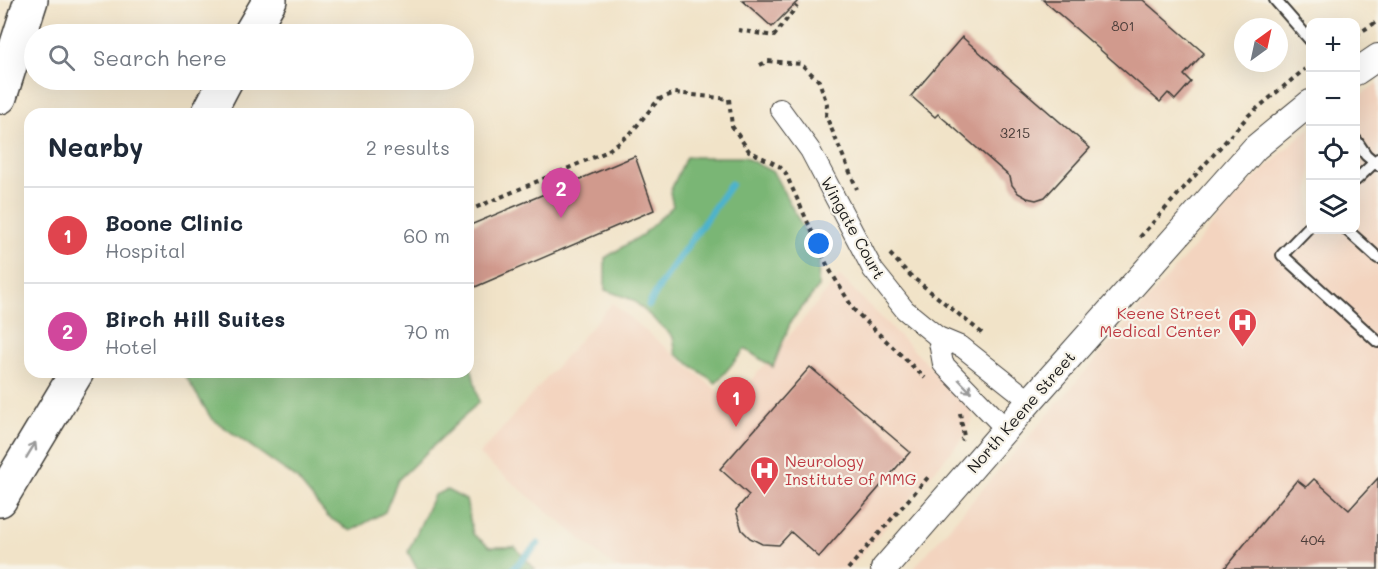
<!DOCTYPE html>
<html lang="en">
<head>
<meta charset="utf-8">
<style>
  :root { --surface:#fff; --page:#f6f6f7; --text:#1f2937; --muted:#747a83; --line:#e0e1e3; --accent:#1f6fb2 }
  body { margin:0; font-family:Mali,sans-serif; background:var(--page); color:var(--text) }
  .controls { position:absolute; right:18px; top:18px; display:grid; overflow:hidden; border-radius:12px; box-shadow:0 6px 24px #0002 }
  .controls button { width:54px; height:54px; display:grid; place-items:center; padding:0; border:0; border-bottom:2px solid var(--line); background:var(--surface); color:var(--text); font:30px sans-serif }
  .compass { position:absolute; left:1234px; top:18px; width:54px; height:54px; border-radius:50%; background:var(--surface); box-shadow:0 6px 24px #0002; rotate:33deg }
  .you { position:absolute; left:819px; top:244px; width:21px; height:21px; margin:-15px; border:4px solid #fff; border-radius:50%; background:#1a73e8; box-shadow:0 0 0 9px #1a73e833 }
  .badge { display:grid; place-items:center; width:39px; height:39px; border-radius:50%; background:var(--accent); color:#fff; font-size:20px; font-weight:700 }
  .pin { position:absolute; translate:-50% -50px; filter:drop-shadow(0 2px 3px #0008) }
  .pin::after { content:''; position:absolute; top:32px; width:21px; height:18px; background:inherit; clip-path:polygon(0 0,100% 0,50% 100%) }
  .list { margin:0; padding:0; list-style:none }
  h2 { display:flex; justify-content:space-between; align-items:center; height:78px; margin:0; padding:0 24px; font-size:26px }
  h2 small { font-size:20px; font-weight:400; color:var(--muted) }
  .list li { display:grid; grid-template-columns:39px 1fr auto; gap:18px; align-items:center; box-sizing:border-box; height:96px; padding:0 24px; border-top:2px solid var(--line) }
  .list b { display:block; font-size:22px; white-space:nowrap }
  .list p { margin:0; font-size:20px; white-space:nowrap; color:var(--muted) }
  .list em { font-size:20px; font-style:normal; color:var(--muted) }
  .icon { flex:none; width:33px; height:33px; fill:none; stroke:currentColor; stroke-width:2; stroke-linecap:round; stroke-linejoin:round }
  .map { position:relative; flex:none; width:1378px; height:569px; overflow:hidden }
  .search { position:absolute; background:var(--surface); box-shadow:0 6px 24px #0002; left:24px; top:24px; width:450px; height:66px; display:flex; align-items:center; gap:15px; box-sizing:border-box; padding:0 21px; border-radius:33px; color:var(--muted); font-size:22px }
  .panel { position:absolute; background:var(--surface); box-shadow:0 6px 24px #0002; left:24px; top:108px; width:450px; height:270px; border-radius:18px }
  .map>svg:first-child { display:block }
</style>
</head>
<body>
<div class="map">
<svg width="1378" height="569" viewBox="0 0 1378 569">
  <rect width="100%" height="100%" fill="#f7f3e8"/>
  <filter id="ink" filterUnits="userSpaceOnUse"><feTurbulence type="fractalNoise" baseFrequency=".0167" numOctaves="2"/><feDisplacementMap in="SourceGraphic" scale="12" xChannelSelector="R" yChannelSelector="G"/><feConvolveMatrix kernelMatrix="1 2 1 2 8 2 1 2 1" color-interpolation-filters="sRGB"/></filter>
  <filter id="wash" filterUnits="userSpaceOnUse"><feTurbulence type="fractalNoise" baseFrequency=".008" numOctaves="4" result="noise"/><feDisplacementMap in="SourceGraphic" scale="24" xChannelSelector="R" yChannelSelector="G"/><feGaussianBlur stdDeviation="1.35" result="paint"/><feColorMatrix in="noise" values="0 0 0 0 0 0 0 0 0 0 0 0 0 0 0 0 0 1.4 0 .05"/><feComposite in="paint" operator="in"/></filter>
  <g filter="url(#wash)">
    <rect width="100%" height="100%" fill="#f1e3c8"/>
    <g fill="#f3d4bf">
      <polygon points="1378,83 1378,569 913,569 1247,186 1300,136 1310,128 1310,230 1356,230 1356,98"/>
      <polygon points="840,276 970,407 973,418 964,437 849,569 617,569 479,455 612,303 732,403"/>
    </g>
    <g fill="#7ab674" stroke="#4b6948" stroke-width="1.5">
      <polygon points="686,157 744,157 773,172 819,258 818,288 791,321 773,367 745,349 716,383 676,354 673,337 633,300 605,290 605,258 642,235 673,206 670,192"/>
      <polygon points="468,363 472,370 479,402 398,480 385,512 351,531 328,517 296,478 211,418 183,372 468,372"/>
      <polygon points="447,490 466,500 473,534 490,547 515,547 535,569 417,569 408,552 434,495"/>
    </g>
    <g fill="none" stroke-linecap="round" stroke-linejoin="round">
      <g stroke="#4db3cc" stroke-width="7">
        <polyline points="649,305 662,282 731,184"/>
        <polyline points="513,569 538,544"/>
      </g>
    </g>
    <g id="blocks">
      <g fill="#d19a8d">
        <polygon points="742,0 799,0 772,27"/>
        <polygon points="1043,0 1143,0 1204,53 1184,75 1191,82 1175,100 1168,93 1160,102"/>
        <polygon points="962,37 1090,148 1045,197 1036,200 1027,198 1018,193 1012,185 1010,177 938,114 935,117 911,96"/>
        <polygon points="635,156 654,210 468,290 468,226"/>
        <polygon points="810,367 910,452 819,557 791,532 779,545 762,544 750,538 742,530 736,510 749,495 720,469"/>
        <polygon points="1378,478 1378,569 1224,569 1297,480 1306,487 1314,479 1349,510"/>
      </g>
    </g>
  </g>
  <g filter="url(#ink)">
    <use href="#blocks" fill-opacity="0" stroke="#3c3a36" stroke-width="1.5"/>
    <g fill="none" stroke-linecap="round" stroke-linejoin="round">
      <defs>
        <g id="service">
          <polyline points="1275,0 1310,40"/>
          <polyline points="1356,140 1366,155 1378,165"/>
          <polyline points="1356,180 1378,159"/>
          <polyline points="1310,226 1282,255 1378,342"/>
          <polyline points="1347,230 1378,258"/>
        </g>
        <g id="minor">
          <polyline points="780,109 810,150 873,270 905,310 938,337 962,347 1030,401"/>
          <polyline points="938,337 943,364 1006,429"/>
        </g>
        <g id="tertiary">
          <polyline points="1356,72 1378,57"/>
          <polyline points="884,569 1030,401 1255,148 1310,103"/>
        </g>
        <g id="motorway">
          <polyline points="250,34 270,0"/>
          <polyline points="0,97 31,0"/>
          <polyline points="208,114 226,80"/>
          <polyline points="0,500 77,372"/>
        </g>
      </defs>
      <use href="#service" stroke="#3c3a36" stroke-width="14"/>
      <use href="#minor" stroke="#3c3a36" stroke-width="22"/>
      <use href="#tertiary" stroke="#3c3a36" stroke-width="28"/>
      <use href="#motorway" stroke="#3c3a36" stroke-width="36"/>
      <g stroke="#3c3a36" stroke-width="4" stroke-dasharray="4.5 4.5" stroke-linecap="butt">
        <polyline points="738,30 774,36 797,6"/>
        <polyline points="1356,35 1378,21"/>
        <polyline points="760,65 768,61 801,64 819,81 827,104 826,116 857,189"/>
        <polyline points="468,211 606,152 630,134 659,99 675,93 729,99 732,126 749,151 779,166 785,172 828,267 854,310 925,378"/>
        <polyline points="1140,237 1249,115 1305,69"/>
        <polyline points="890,254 911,276 982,333"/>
        <polyline points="960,413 964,437 961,440"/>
        <polyline points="848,569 930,475"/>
      </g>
      <use href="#service" stroke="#fff" stroke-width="10"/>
      <use href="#minor" stroke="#fff" stroke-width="20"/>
      <use href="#tertiary" stroke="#fff" stroke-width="26"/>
      <use href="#motorway" stroke="#fff" stroke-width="33"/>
    </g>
    <defs><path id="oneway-shaft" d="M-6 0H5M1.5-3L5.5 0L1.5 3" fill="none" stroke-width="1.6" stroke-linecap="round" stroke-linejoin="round" transform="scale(1.5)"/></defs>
    <g stroke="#999">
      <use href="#oneway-shaft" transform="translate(965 386) rotate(46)"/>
      <use href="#oneway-shaft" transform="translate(31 450) rotate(-59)"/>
    </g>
  </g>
  <defs>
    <symbol id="hospital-pin" viewBox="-11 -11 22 30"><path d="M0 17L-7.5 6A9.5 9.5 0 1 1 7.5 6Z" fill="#e0444e" stroke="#f7f3e8"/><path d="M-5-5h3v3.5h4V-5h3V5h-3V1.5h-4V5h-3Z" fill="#fff"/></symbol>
  </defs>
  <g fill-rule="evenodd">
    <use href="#hospital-pin" x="1226" y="306" width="33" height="45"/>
    <use href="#hospital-pin" x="748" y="454" width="33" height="45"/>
  </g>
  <g text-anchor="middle" stroke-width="4.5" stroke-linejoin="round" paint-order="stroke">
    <g font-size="14" fill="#493c38">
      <text x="1123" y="31">801</text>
      <text x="1015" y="138">3215</text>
      <text x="1313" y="545">404</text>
    </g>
    <g font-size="16" fill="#1c1c1c" stroke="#f7f3e8">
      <text transform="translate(853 228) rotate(61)" y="6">Wingate Court</text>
      <text transform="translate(1021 412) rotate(-49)" y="6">North Keene Street</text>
    </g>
    <g font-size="16" fill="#be3a42" stroke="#f7f3e8" text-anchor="end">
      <text x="1221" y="319">Keene Street<tspan x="1221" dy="18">Medical Center</tspan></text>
      <text x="785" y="467" text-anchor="start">Neurology<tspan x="785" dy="18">Institute of MMG</tspan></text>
    </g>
  </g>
</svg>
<div class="controls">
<button>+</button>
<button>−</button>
<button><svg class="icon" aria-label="locate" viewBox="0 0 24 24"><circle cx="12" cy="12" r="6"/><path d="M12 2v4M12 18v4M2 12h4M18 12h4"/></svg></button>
<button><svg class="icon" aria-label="layers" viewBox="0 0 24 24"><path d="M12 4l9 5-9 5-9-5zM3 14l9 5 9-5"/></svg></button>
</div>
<svg class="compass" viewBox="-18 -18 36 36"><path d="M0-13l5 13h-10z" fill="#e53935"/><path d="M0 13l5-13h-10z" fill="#747a83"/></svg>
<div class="you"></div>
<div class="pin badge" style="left:736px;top:427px;background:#e0444e">1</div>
<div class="pin badge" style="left:561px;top:218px;background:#d1479c">2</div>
<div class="search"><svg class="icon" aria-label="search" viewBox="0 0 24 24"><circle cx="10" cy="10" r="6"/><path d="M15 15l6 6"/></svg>Search here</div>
<section class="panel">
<h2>Nearby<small>2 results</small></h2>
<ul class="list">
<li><span class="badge" style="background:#e0444e">1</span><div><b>Boone Clinic</b><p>Hospital</p></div><em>60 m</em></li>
<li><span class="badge" style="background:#d1479c">2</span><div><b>Birch Hill Suites</b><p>Hotel</p></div><em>70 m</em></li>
</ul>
</section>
</div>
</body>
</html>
